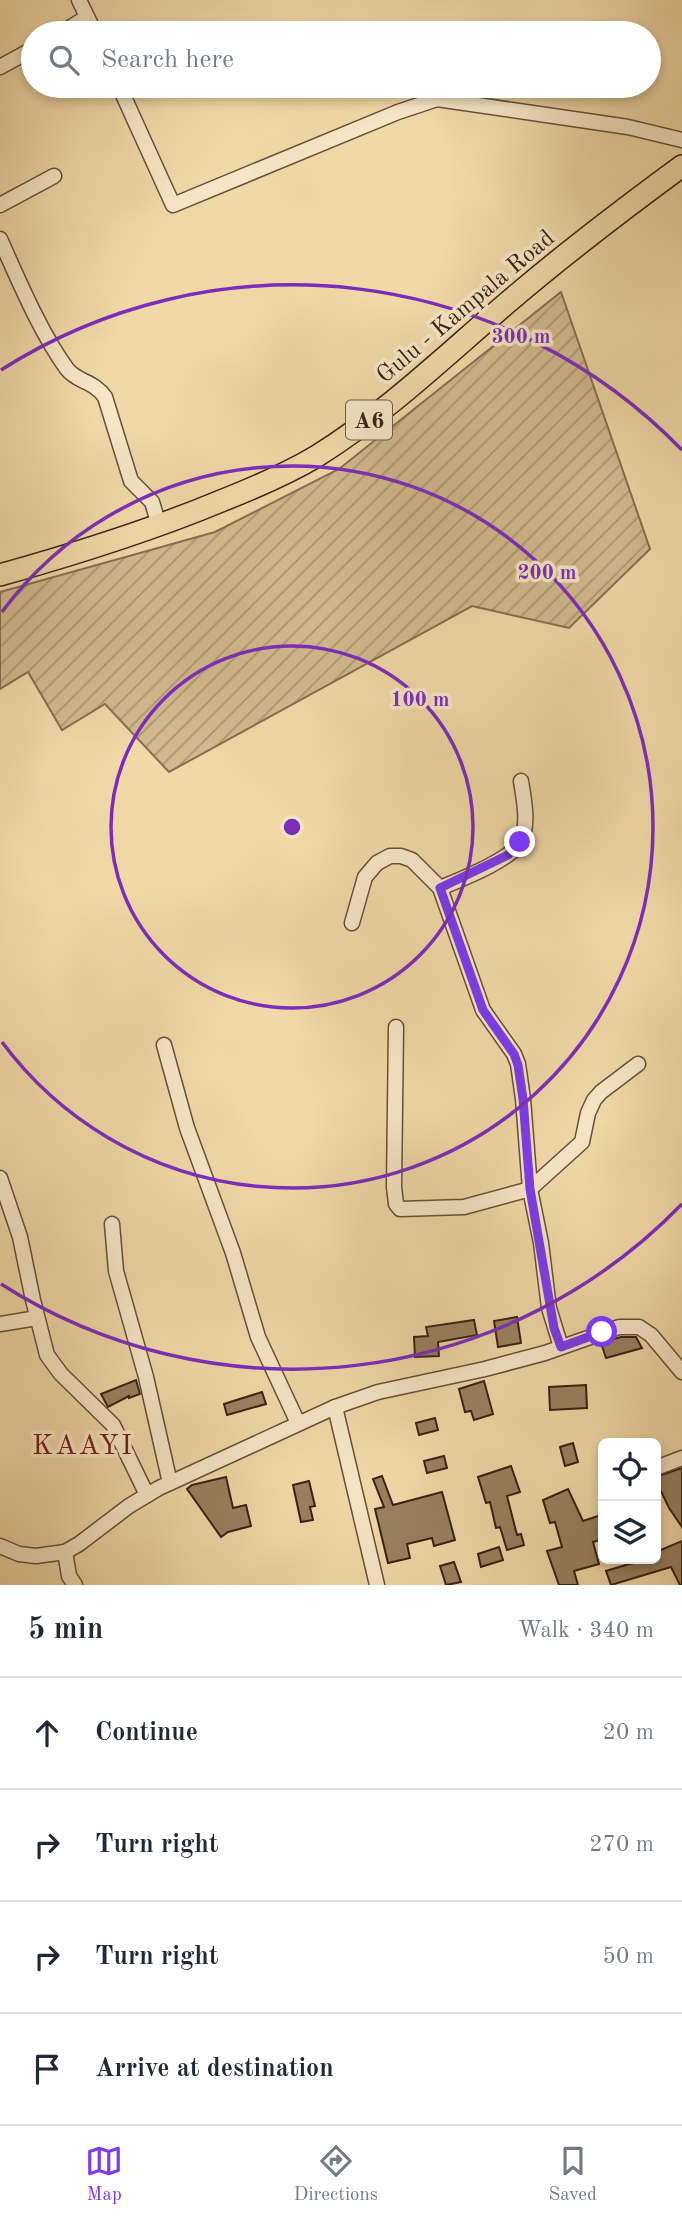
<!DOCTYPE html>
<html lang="en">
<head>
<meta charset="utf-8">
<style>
  :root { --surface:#fff; --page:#f6f6f7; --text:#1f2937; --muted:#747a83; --line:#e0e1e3; --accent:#7c3aed }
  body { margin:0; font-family:"Old Standard TT",serif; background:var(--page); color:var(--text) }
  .controls { position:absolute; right:21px; bottom:21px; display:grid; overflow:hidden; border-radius:10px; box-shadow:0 4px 10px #0003 }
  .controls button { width:63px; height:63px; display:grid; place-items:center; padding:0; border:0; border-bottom:2px solid var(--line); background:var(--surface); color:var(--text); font:35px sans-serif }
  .stop { position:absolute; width:21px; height:21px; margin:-16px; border:5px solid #7c3aed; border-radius:50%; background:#fff }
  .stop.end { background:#7c3aed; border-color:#fff; box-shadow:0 2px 7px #0008 }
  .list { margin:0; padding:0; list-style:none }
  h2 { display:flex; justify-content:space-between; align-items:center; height:91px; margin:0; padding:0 28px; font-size:30px }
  h2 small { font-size:23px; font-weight:400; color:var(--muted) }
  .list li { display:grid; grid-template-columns:46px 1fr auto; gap:21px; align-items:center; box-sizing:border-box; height:112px; padding:0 28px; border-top:2px solid var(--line) }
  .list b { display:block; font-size:26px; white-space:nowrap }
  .list em { font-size:23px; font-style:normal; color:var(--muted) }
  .icon { flex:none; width:38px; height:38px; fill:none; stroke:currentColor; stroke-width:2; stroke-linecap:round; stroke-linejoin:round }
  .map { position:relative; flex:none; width:682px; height:1585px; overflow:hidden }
  .search { position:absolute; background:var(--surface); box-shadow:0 4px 10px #0003; left:21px; right:21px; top:21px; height:77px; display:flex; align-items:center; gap:18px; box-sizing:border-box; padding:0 24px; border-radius:38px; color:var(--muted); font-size:26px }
  .sheet { height:539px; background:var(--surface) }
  nav { display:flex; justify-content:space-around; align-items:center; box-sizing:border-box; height:98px; border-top:2px solid var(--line); background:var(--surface); font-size:19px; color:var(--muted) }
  nav a { display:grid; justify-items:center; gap:4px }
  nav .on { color:var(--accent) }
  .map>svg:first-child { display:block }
</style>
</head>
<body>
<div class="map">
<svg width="682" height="1585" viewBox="0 0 682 1585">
  <defs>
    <pattern id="garden-furrows" width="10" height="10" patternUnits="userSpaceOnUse" patternTransform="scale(1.75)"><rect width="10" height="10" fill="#d2b98e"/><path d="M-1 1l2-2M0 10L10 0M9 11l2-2" fill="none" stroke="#ab9673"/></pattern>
  </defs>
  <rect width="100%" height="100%" fill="#f1d8a7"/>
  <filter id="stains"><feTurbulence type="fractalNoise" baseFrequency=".00286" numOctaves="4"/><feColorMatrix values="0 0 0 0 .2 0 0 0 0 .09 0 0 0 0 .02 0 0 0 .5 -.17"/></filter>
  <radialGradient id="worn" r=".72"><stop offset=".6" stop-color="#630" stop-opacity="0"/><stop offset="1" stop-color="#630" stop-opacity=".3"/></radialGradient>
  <polygon fill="url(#garden-furrows)" stroke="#866e50" stroke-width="2" points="561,292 650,549 569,628 472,606 169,772 105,704 62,730 28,672 0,689 0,592 215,532 339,469"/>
  <g fill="#998160" stroke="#392213" stroke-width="2">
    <polygon points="517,1317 521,1343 498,1347 494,1321"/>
    <polygon points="474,1320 477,1335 438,1342 439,1356 415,1357 414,1337 428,1336 426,1327"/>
    <polygon points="621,1337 636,1337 642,1348 606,1358 601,1343"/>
    <polygon points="136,1380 140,1394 129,1398 129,1396 108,1407 101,1394"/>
    <polygon points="484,1381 493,1414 474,1420 471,1411 465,1412 459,1389"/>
    <polygon points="586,1385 587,1408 550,1410 549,1387"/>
    <polygon points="262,1392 266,1404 227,1415 224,1404"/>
    <polygon points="435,1418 438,1430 419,1435 416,1423"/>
    <polygon points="573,1443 578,1462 565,1466 560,1447"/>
    <polygon points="444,1456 447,1468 427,1473 424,1461"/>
    <polygon points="511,1466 520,1492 507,1496 517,1535 521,1534 524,1545 507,1550 500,1527 496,1528 490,1502 486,1503 478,1477"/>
    <polygon points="682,1468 682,1527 669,1508 659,1487 656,1488 656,1477"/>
    <polygon points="382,1476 393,1505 442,1492 455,1540 434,1546 432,1538 407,1544 410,1558 388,1563 375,1509 384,1507 373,1479"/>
    <polygon points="226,1477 233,1508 246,1505 251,1526 228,1532 221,1537 187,1489 192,1485"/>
    <polygon points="309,1481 315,1506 310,1507 313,1520 301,1522 293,1485"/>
    <polygon points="568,1489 583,1521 601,1515 603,1522 603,1539 593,1542 599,1564 574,1571 578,1585 559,1585 547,1551 562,1547 555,1522 550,1523 543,1500"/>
    <polygon points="682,1541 682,1585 680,1585 671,1567 611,1585 606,1571 629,1564 656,1559 656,1552"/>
    <polygon points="499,1547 503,1560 481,1567 478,1554"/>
    <polygon points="454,1562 461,1582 446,1585 440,1566"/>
  </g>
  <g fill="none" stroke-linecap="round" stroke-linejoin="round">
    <defs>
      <g id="street">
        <polyline points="79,0 95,33"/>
        <polyline points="62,33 87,17"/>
        <polyline points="0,67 33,49"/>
        <polyline points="119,86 173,205 398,112 437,99 628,127 682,140"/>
        <polyline points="0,205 54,176"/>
        <path d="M0,239c19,42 40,93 67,130 10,13 27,12 38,28l26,84 21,21 6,20 -5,6"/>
        <path d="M440,888c19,-8 72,-28 81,-47 8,-18 3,-41 0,-60"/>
        <polyline points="352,923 365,877 377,863 390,856 401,856 412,860 440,888 483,1010 514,1054 518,1064 523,1099 530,1189 541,1243 549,1308 561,1347"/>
        <polyline points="396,1027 394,1187 396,1204 400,1209 464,1207 530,1189 582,1142 588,1113 594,1100 601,1092 638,1064"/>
        <polyline points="164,1045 187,1128 233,1253 258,1337 298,1423"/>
        <polyline points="0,1178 20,1237 33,1300 47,1355 61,1374 113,1425 147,1495"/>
        <polyline points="112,1224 116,1271 146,1377 170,1483"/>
        <polyline points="0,1324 37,1318"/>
        <polyline points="335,1407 377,1585"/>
        <polyline points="656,1468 682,1458"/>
        <polyline points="0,1546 19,1554 36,1556 65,1552 79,1544 129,1506 159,1488 335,1407 378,1392 485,1369 545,1353 619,1327 639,1327 651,1335 682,1372"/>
        <polyline points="65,1552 69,1576 75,1585"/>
      </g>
      <path id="primary" d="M0,575c75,-21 149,-44 221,-74 33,-13 66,-27 96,-45 69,-43 128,-100 190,-153 56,-48 115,-93 175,-137"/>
    </defs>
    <use href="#street" stroke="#675038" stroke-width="17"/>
    <use href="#primary" stroke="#392213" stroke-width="24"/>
    <use href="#street" stroke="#f6e6c6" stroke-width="14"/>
    <use href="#primary" stroke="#f1d8a7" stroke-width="21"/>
  </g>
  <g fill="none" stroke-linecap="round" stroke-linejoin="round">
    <polyline stroke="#7c3aed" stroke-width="9" points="520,842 508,855 440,888 483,1010 514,1054 518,1065 523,1099 530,1189 554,1328 561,1347 602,1332"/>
  </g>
  <g fill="none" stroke="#7b2cbf" stroke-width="3.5">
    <circle cx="292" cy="827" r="181"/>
    <path d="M2 612A361 361 0 1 1 2 1042"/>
    <path d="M682 1204A542 542 0 0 1 1 1284M1 370A542 542 0 0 1 682 450"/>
  </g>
  <g text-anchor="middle" stroke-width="7" stroke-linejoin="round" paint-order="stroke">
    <rect fill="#f6e6c6" stroke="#725d49" stroke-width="2" x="346" y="400.5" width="46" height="39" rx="5"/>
    <g font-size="23" font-weight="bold" fill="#392213">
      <text x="369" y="428">A6</text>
    </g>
    <g font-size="24" fill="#392213" stroke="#f6e6c6">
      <text transform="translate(465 306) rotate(-40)" y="8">Gulu - Kampala Road</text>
    </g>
    <g font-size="28" letter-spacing="2" fill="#7a1f14" stroke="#f6e6c6">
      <text x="83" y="1454">KAAYI</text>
    </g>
  </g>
  <circle cx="292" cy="827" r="10" fill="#7b2cbf" stroke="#f6e6c6" stroke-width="3.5"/>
  <g font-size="21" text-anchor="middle" font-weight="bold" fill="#7b2cbf" stroke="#f6e6c6" stroke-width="7" stroke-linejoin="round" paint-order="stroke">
    <text x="521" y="343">300 m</text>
    <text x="547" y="579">200 m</text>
    <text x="420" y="706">100 m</text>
  </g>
  <rect width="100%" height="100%" filter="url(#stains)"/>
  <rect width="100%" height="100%" fill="url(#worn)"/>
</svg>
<div class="controls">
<button><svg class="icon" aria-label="locate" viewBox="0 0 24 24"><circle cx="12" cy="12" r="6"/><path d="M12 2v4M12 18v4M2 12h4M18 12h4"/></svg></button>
<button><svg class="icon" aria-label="layers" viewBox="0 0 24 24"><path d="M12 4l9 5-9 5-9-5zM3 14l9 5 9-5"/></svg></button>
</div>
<div class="stop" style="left:602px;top:1332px"></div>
<div class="stop end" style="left:520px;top:842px"></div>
<div class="search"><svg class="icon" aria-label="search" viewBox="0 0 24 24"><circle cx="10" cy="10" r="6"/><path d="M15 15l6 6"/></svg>Search here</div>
</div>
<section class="sheet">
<h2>5 min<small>Walk · 340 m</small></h2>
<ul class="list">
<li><svg class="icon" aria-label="ahead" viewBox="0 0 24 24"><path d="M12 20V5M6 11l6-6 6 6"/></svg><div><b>Continue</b></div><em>20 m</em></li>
<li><svg class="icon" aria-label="right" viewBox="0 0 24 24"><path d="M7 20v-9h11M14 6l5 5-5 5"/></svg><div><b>Turn right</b></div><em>270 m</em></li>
<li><svg class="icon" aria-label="right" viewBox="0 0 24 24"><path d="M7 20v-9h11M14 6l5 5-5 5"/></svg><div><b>Turn right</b></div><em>50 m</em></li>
<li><svg class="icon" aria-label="arrive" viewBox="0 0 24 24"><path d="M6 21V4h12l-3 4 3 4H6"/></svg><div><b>Arrive at destination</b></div></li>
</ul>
</section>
<nav>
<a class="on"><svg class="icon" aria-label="map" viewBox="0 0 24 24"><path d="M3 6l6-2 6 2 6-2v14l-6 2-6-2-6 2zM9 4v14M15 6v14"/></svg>Map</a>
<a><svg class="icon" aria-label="directions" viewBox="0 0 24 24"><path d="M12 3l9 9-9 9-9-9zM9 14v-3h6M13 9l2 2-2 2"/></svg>Directions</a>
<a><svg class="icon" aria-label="saved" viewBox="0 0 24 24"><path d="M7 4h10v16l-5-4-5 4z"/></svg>Saved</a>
</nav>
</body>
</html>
